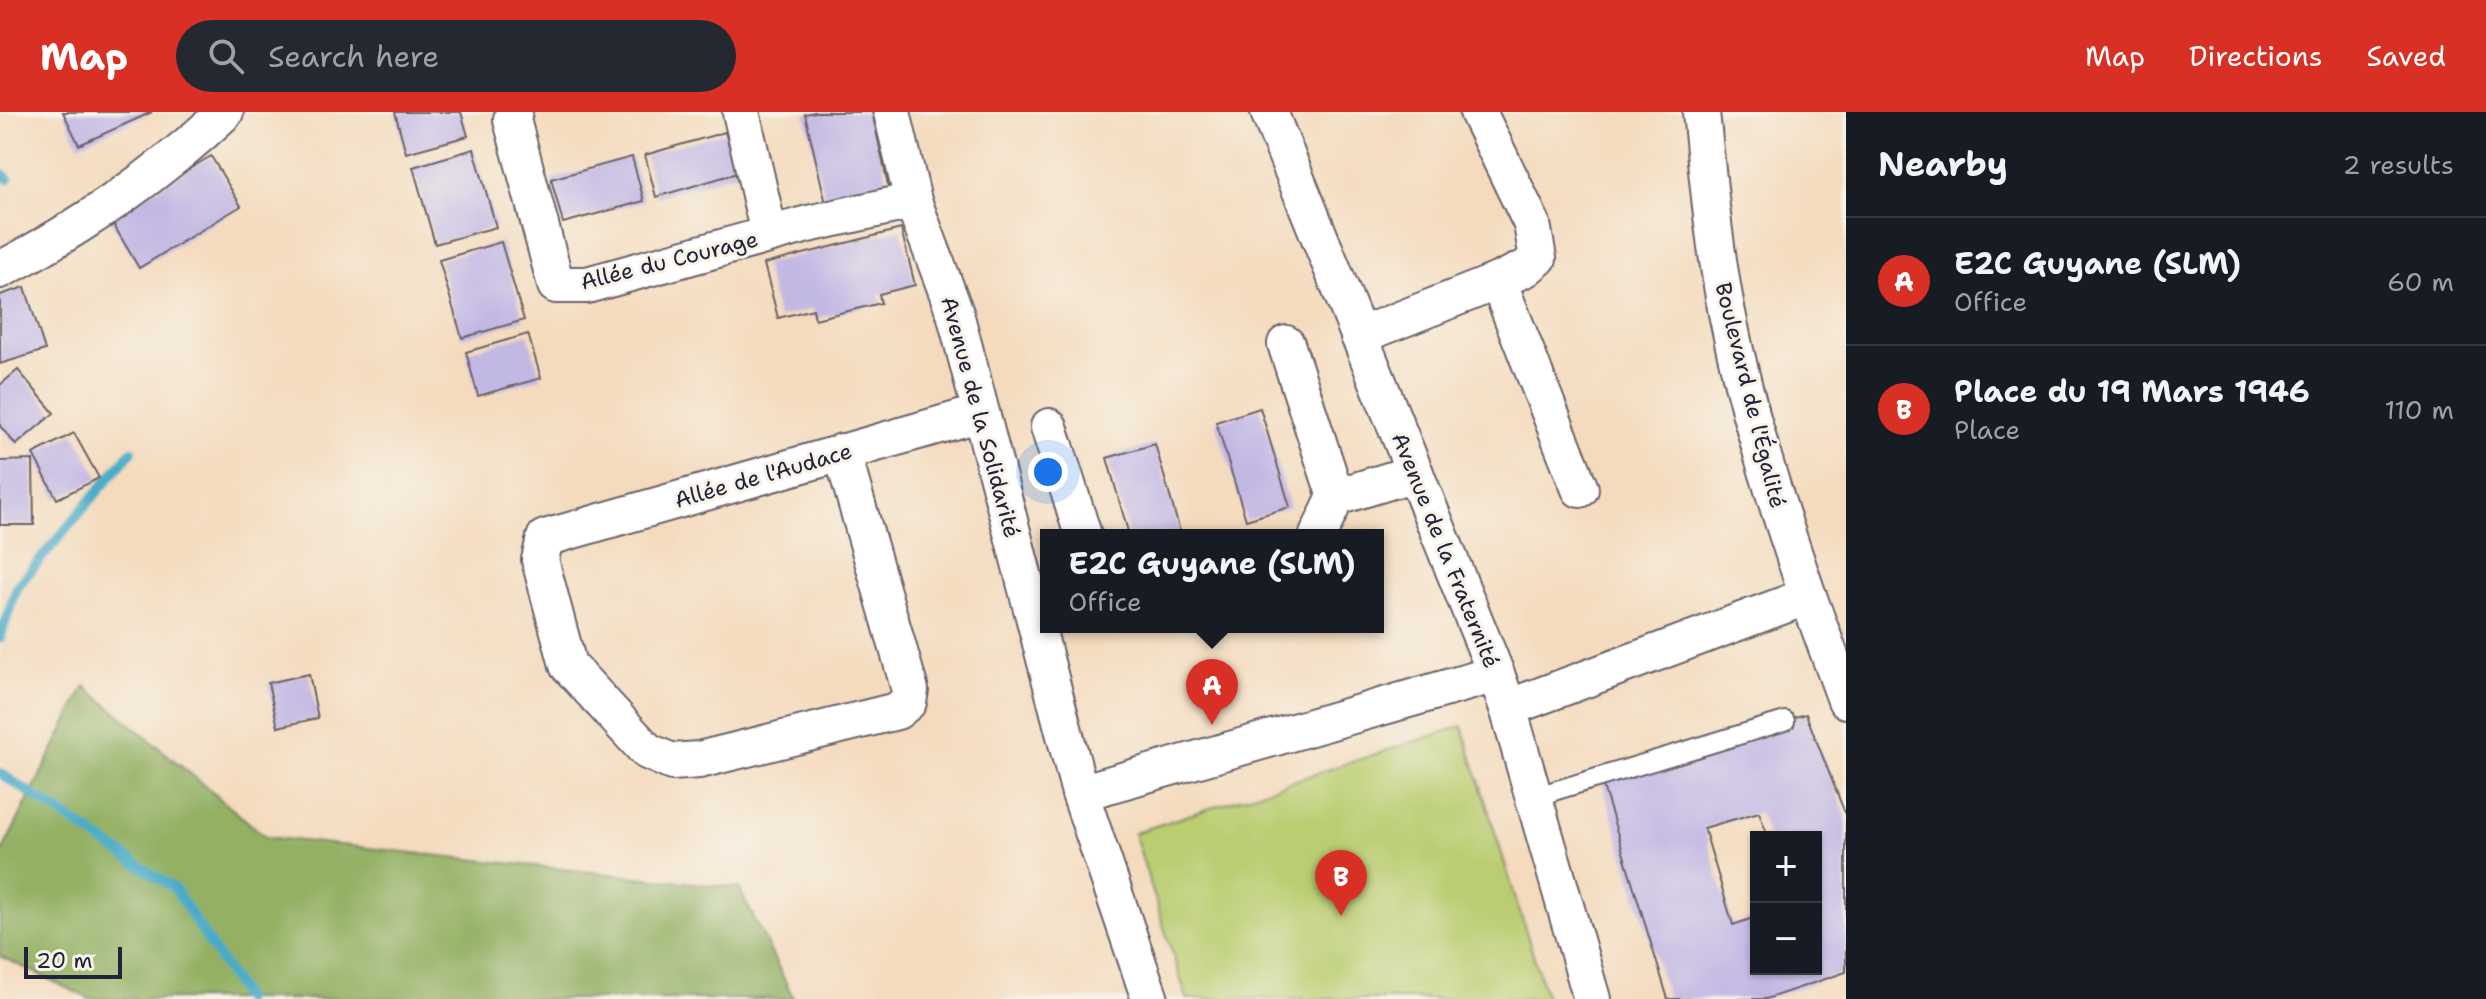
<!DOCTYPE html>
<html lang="en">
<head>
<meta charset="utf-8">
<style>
  :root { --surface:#171b24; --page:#242831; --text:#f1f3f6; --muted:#9ea1a6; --line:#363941; --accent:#d93025 }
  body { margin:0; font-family:"Shantell Sans",sans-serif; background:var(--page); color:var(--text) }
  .controls { position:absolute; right:24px; bottom:24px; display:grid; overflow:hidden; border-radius:0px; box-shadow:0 2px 6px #0004 }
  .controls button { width:72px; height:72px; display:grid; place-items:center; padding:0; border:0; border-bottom:2px solid var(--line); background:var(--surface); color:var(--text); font:40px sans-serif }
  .scale { position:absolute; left:24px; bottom:20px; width:98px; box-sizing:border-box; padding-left:8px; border:4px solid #22223b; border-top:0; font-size:22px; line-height:28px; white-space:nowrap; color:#22223b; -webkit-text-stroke:6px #f7f3e8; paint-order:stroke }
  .you { position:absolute; left:1048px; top:360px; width:28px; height:28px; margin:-20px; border:6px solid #fff; border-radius:50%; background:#1a73e8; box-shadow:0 0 0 12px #1a73e833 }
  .badge { display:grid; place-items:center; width:52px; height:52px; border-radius:50%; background:var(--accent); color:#fff; font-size:26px; font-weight:700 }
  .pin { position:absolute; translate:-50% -66px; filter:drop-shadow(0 2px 4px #0008) }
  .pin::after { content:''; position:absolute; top:42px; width:28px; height:24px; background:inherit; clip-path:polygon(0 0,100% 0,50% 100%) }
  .popup { position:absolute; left:1040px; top:417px; width:344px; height:104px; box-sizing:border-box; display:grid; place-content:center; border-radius:0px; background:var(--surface); filter:drop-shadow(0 2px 6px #0005); font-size:26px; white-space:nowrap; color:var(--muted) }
  .popup b { font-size:30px; color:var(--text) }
  .popup::after { content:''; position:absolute; left:50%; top:100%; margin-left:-16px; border:16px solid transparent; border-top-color:var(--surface) }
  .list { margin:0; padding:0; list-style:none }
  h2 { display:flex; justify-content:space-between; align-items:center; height:104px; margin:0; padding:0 32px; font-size:34px }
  h2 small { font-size:26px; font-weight:400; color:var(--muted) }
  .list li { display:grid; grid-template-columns:52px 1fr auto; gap:24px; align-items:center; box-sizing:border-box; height:128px; padding:0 32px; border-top:2px solid var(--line) }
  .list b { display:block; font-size:30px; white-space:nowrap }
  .list p { margin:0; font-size:26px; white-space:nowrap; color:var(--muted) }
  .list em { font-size:26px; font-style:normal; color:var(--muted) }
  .icon { flex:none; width:44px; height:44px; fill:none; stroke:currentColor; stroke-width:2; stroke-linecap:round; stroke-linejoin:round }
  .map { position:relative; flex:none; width:1846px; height:887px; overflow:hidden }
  header { display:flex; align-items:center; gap:48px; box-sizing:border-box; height:112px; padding:0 40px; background:var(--accent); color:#fff }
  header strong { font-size:38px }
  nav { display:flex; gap:44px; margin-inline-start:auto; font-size:28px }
  .search { width:560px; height:72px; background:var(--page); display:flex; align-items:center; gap:20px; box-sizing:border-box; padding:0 28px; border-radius:44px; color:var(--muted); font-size:30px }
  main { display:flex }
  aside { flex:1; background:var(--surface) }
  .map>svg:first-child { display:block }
</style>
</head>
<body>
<header>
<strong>Map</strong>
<div class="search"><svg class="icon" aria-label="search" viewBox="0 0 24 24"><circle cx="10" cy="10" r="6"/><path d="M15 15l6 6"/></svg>Search here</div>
<nav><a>Map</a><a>Directions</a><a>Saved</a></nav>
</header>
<main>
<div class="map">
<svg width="1846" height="887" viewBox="0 0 1846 887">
  <rect width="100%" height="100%" fill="#f7f3e8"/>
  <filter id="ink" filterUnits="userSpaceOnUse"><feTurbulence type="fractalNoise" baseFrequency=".0125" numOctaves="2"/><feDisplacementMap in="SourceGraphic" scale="16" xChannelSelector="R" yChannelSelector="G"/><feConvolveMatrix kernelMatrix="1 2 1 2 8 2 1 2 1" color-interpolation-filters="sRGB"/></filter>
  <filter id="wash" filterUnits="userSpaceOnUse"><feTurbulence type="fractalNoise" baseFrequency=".006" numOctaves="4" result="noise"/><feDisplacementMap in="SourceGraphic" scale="32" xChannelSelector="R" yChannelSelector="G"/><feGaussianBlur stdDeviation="1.8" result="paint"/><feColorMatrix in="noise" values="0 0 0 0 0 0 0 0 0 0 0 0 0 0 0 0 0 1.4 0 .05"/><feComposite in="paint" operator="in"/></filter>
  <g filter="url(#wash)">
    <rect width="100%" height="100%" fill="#f4dbbe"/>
    <polygon fill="#bacd71" stroke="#6e7856" stroke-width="2" points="1462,614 1547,887 1187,887 1134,721"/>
    <polygon fill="#93b063" stroke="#5a694f" stroke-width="2" points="85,574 266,725 739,776 794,887 90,887 0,844 0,744"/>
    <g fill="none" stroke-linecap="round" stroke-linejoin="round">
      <g stroke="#49abc8" stroke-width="10">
        <polyline points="0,60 8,67"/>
        <polyline points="0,526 17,475 132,339"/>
        <polyline points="0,661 175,777 245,887"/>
      </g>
    </g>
    <g id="blocks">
      <g fill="#c2b8e4" fill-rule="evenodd">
        <polygon points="63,0 152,0 79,33"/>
        <polygon points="395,0 461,0 468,24 406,41"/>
        <polygon points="815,0 872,0 890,82 827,96 805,2"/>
        <polygon points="725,20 737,61 656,85 645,43"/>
        <polygon points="474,37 496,115 435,132 413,55"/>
        <polygon points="211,44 241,94 139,156 109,105"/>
        <polygon points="632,45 644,89 563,111 551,67"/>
        <polygon points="901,117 915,173 879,182 881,191 815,207 813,197 778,206 764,152"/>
        <polygon points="501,130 524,208 462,226 439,148"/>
        <polygon points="25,175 45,238 0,252 0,183"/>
        <polygon points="528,222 541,266 478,284 466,240"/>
        <polygon points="18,258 54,301 16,333 0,314 0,273"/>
        <polygon points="1260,296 1290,395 1246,408 1216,310"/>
        <polygon points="74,321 99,366 57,387 33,342"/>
        <polygon points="1155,332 1181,423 1129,423 1107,346"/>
        <polygon points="33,348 34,413 0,413 0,349"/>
        <polygon points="309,562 318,606 278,615 268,571"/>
        <path d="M1806,602l40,102v156l-80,27h-98l-69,-226zM1759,700l9,25h48v132h-60v-52l-23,8 -29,-97z"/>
      </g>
    </g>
  </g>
  <g filter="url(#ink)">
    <use href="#blocks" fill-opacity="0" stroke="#6c6369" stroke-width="2"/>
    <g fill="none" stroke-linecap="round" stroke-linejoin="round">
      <defs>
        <polyline id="service" points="1534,685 1785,609"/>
        <g id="minor">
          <polyline points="514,0 512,8 556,173 587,173 808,112 913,89"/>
          <polyline points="741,0 769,122"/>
          <polyline points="892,0 913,89 955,201 1080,681 1150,887"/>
          <polyline points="1269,0 1496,562 1508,596 1592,887"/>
          <path d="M0,158c78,-40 162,-98 225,-158"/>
          <polyline points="1498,169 1580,377"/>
          <polyline points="1359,224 1498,169 1526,156 1538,146 1532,112 1478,0"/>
          <polyline points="1286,232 1336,385"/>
          <polyline points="1049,315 1083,423"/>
          <polyline points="842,340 910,578 908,590 897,599 699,648 672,650 647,639 568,553 540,448 545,426 981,301"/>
          <polyline points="1318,423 1336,385 1415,361"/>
          <polyline points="1808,484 1846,588"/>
          <path d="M1508,596l300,-112c-32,-93 -62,-187 -81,-283 -13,-66 -19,-134 -26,-201"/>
          <polyline points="1080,681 1496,562"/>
        </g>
      </defs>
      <use href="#service" stroke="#6c6369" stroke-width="22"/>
      <use href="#minor" stroke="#6c6369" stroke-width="40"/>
      <use href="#service" stroke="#fff" stroke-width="18"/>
      <use href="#minor" stroke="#fff" stroke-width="36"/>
    </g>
  </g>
  <g text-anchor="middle" stroke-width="6" stroke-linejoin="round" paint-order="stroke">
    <g font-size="22" fill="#22223b" stroke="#f7f3e8">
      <text transform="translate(669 148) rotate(-14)" y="8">Allée du Courage</text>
      <text transform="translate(1751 283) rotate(76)" y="8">Boulevard de l'Égalité</text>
      <text transform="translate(981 305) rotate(75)" y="8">Avenue de la Solidarité</text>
      <text transform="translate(763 363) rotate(-16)" y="8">Allée de l'Audace</text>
      <text transform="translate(1446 438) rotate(68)" y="8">Avenue de la Fraternité</text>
    </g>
  </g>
</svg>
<div class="controls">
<button>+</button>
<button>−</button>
</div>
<div class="scale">20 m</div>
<div class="you"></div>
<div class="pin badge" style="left:1212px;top:613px">A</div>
<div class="popup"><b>E2C Guyane (SLM)</b>Office</div>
<div class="pin badge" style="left:1341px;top:804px">B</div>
</div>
<aside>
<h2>Nearby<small>2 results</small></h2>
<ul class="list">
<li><span class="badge">A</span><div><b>E2C Guyane (SLM)</b><p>Office</p></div><em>60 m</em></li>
<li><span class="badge">B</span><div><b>Place du 19 Mars 1946</b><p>Place</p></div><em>110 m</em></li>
</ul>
</aside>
</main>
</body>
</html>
